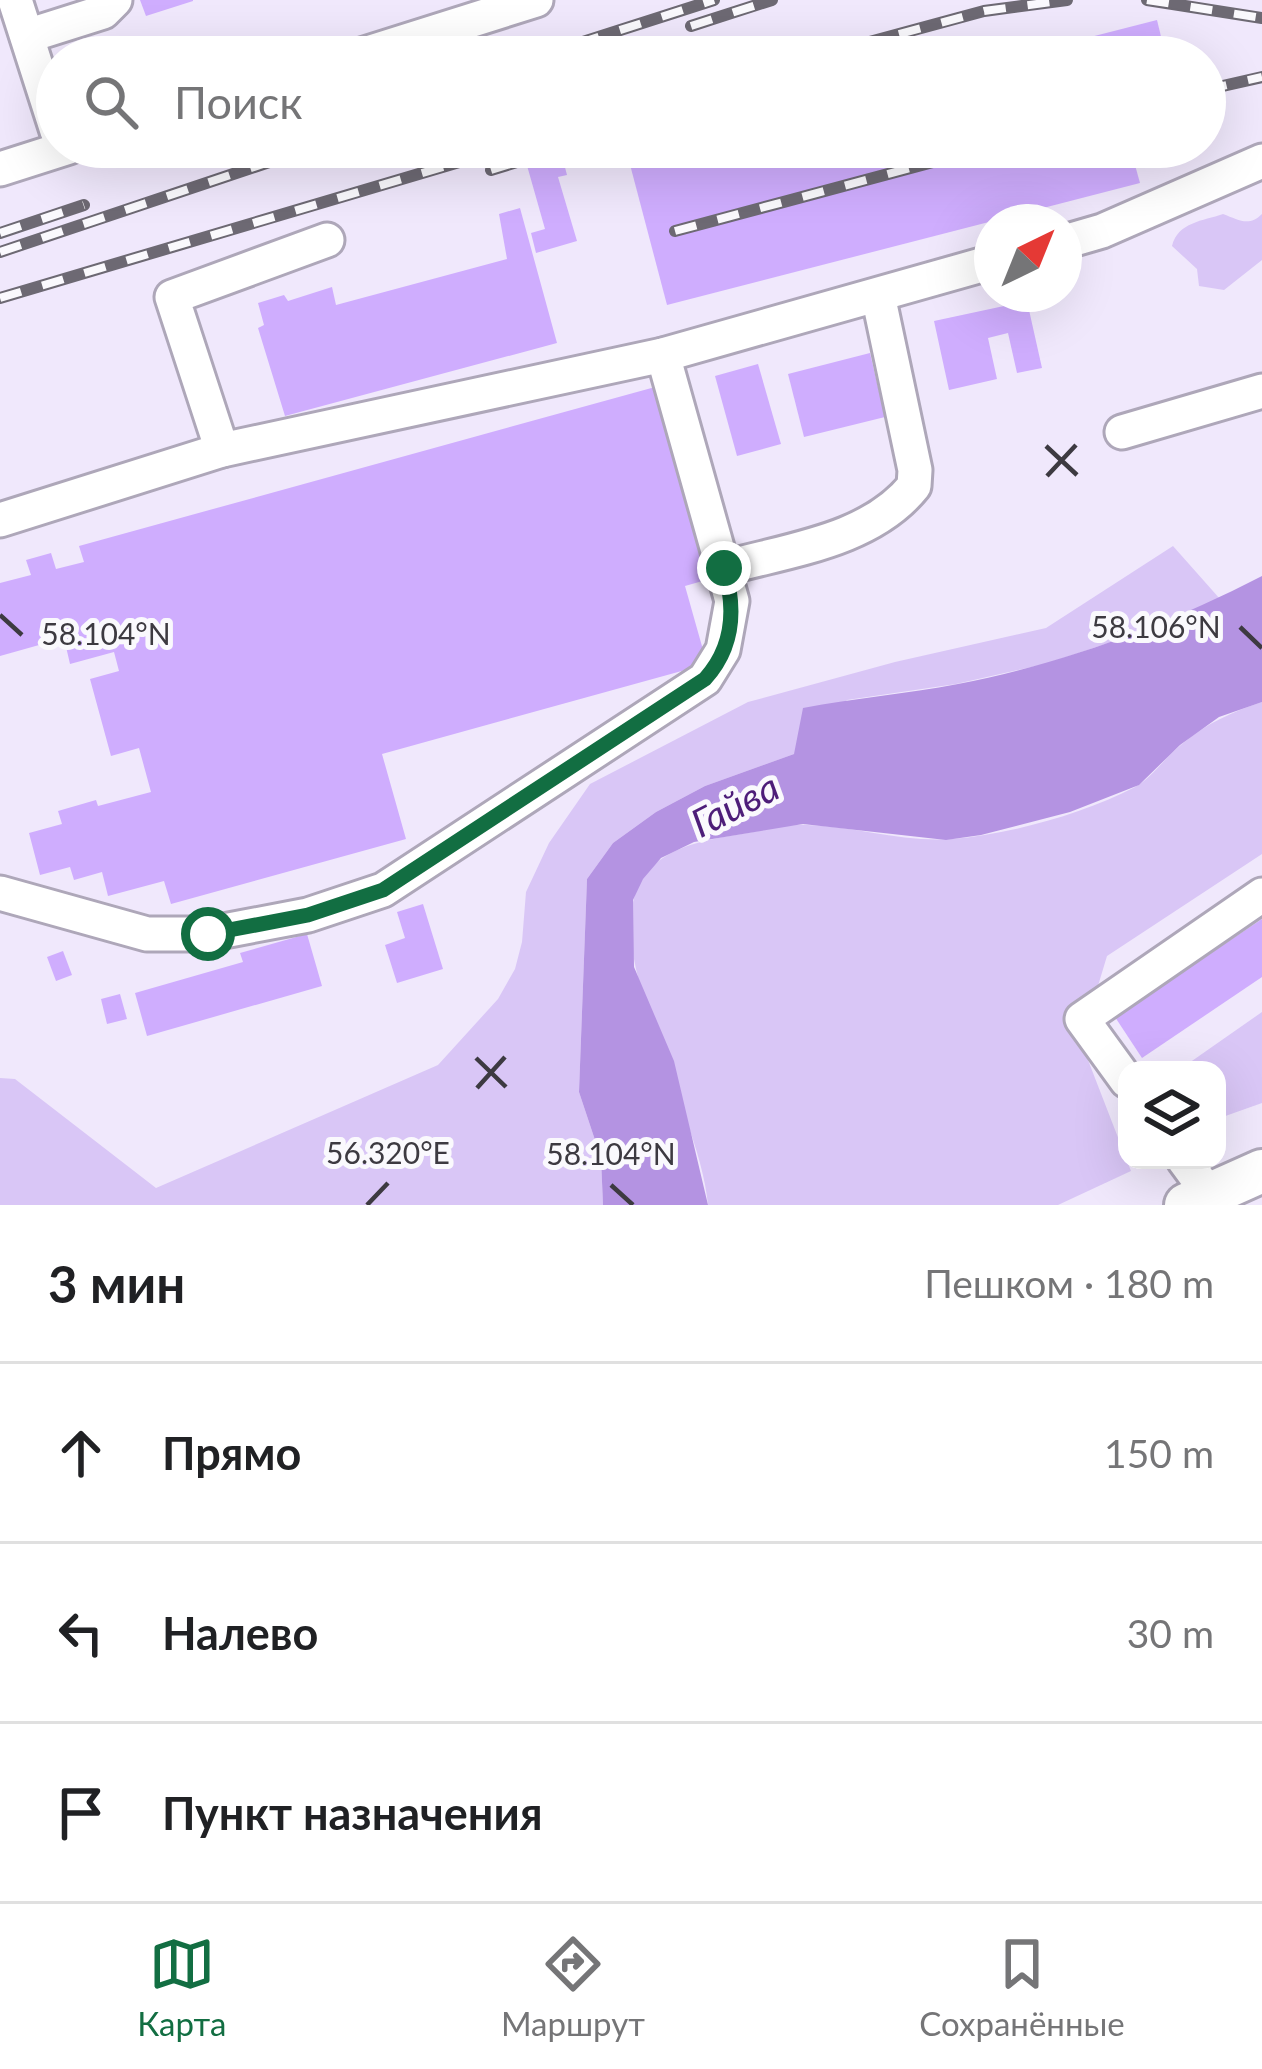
<!DOCTYPE html>
<html lang="ru">
<head>
<meta charset="utf-8">
<style>
  :root { --surface:#fff; --page:#f2f2f2; --text:#202124; --muted:#757577; --line:#e0e0e0; --accent:#126e42 }
  body { margin:0; font-family:Lato,sans-serif; background:var(--page); color:var(--text) }
  .controls { position:absolute; right:36px; bottom:36px; display:grid; overflow:hidden; border-radius:24px; box-shadow:0 12px 48px #0002 }
  .controls button { width:108px; height:108px; display:grid; place-items:center; padding:0; border:0; border-bottom:3px solid var(--line); background:var(--surface); color:var(--text); font:60px sans-serif }
  .compass { position:absolute; left:974px; top:204px; width:108px; height:108px; border-radius:50%; background:var(--surface); box-shadow:0 12px 48px #0002; rotate:43deg }
  .stop { position:absolute; width:36px; height:36px; margin:-27px; border:9px solid #126e42; border-radius:50%; background:#fff }
  .stop.end { background:#126e42; border-color:#fff; box-shadow:0 3px 12px #0008 }
  .list { margin:0; padding:0; list-style:none }
  h2 { display:flex; justify-content:space-between; align-items:center; height:156px; margin:0; padding:0 48px; font-size:51px }
  h2 small { font-size:39px; font-weight:400; color:var(--muted) }
  .list li { display:grid; grid-template-columns:78px 1fr auto; gap:36px; align-items:center; box-sizing:border-box; height:180px; padding:0 48px; border-top:3px solid var(--line) }
  .list b { display:block; font-size:45px; white-space:nowrap }
  .list em { font-size:39px; font-style:normal; color:var(--muted) }
  .icon { flex:none; width:66px; height:66px; fill:none; stroke:currentColor; stroke-width:2; stroke-linecap:round; stroke-linejoin:round }
  .map { position:relative; flex:none; width:1262px; height:1205px; overflow:hidden }
  .search { position:absolute; background:var(--surface); box-shadow:0 12px 48px #0002; left:36px; right:36px; top:36px; height:132px; display:flex; align-items:center; gap:30px; box-sizing:border-box; padding:0 42px; border-radius:66px; color:var(--muted); font-size:45px }
  .sheet { height:696px; background:var(--surface) }
  nav { display:flex; justify-content:space-around; align-items:center; box-sizing:border-box; height:168px; border-top:3px solid var(--line); background:var(--surface); font-size:33px; color:var(--muted) }
  nav a { display:grid; justify-items:center; gap:6px }
  nav .on { color:var(--accent) }
  .map>svg:first-child { display:block }
</style>
</head>
<body>
<div class="map">
<svg width="1262" height="1205" viewBox="0 0 1262 1205">
  <rect width="100%" height="100%" fill="#f0e8fc"/>
  <g fill="#d9c6f6">
    <path d="M1223,214c16,6 26,13 39,0v46l-38,30 -25,-4 -2,-17 -25,-23c6,-24 31,-25 51,-32z"/>
    <polygon points="1173,546 1220,599 1166,624 1045,664 956,684 847,700 794,754 705,786 656,812 613,843 587,879 579,1092 601,1158 603,1205 0,1205 0,1078 15,1079 156,1188 438,1065 498,999 515,969 522,942 526,892 549,843 590,784 748,702 895,662 1046,628"/>
    <path d="M1262,702v152l-155,102 -26,86 50,129 -73,34h-350c-7,-86 -96,-232 -74,-307 15,-53 73,-58 119,-66 18,-3 37,-8 54,-7 48,1 98,18 145,14 59,-5 131,-25 183,-52 18,-10 31,-31 47,-43 25,-21 50,-32 80,-42z"/>
    <polygon points="1262,1012 1262,1103 1217,1119 1217,1070 1179,1070"/>
  </g>
  <path fill="#b493e2" d="M1262,576v126l-43,15 -39,28 -41,40 -69,27 -89,23 -35,5 -143,-16 -109,18 -33,16 -18,21 -10,21 1,67 40,94 34,144h-105l-2,-47 -22,-66 8,-213 26,-36 43,-31 49,-26 89,-32 9,-46c51,-10 104,-14 155,-24 107,-21 207,-58 304,-108z"/>
  <g fill="#cfadfe">
    <polygon points="140,0 193,0 193,1 146,16"/>
    <polygon points="1157,20 1166,57 1020,57 1020,55"/>
    <polygon points="667,147 1130,147 1140,183 667,305 628,157"/>
    <polygon points="561,152 567,175 558,177 577,241 536,253 531,233 545,229 526,162"/>
    <polygon points="520,208 557,343 285,416 258,328 264,325 258,303 284,295 288,301 332,287 336,305 507,259 499,214"/>
    <polygon points="1027,301 1042,368 1017,373 1008,333 988,338 997,379 949,390 934,321"/>
    <polygon points="870,353 885,417 804,437 788,374"/>
    <polygon points="758,364 781,444 737,456 715,376"/>
    <polygon points="666,384 720,576 685,586 707,664 382,754 406,839 171,904 164,881 108,896 102,872 74,880 70,867 40,875 29,833 62,824 58,811 96,800 98,806 151,792 139,748 111,756 90,679 119,671 114,652 70,664 64,638 0,656 0,583 31,575 26,560 51,553 56,569 84,562 79,546"/>
    <polygon points="423,904 443,969 397,983 385,945 405,938 397,912"/>
    <polygon points="1262,919 1262,977 1142,1058 1115,1017"/>
    <polygon points="307,934 322,986 147,1036 135,993 243,962 240,953"/>
    <polygon points="63,951 72,975 56,981 47,957"/>
    <polygon points="120,994 127,1019 107,1024 101,999"/>
  </g>
  <g fill="none" stroke-linecap="round" stroke-linejoin="round">
    <defs>
      <g id="minor">
        <polyline points="15,0 57,131"/>
        <polyline points="27,36 103,12 115,0"/>
        <polyline points="355,57 536,0"/>
        <polyline points="0,169 69,147"/>
        <polyline points="1064,242 1102,231 1262,161"/>
        <polyline points="1122,432 1262,391"/>
        <polyline points="222,450 172,297 327,240"/>
        <polyline points="0,520 222,450 663,355 992,262"/>
        <path d="M724,568c64,-18 146,-27 190,-82l1,-16 -37,-175"/>
        <polyline points="0,893 147,934 208,934 308,915 383,890 705,679 723,650 732,601 663,355"/>
        <polyline points="1127,1081 1082,1019 1262,895"/>
        <polyline points="1184,1160 1209,1194"/>
      </g>
      <polyline id="major" points="1186,1205 1262,1171"/>
    </defs>
    <use href="#minor" stroke="#aea7b9" stroke-width="39"/>
    <use href="#major" stroke="#aea7b9" stroke-width="48"/>
    <use href="#minor" stroke="#fff" stroke-width="33"/>
    <use href="#major" stroke="#fff" stroke-width="42"/>
    <defs>
      <g id="rail">
        <polyline points="1147,0 1262,18"/>
        <polyline points="691,26 772,0"/>
        <polyline points="536,57 714,0"/>
        <polyline points="814,57 984,11 1067,0"/>
        <polyline points="1205,90 1262,77"/>
        <polyline points="491,170 565,147"/>
        <polyline points="675,231 989,147"/>
        <polyline points="0,233 84,205"/>
        <polyline points="0,252 314,147"/>
        <polyline points="0,298 510,147"/>
      </g>
    </defs>
    <use href="#rail" stroke="#6d6973" stroke-width="12"/>
    <use href="#rail" stroke="#faf9fd" stroke-width="8" stroke-dasharray="22" stroke-linecap="butt"/>
  </g>
  <g fill="none" stroke-linecap="round" stroke-linejoin="round">
    <path stroke="#126e42" stroke-width="15" d="M208,934l100,-19 75,-25 322,-211c29,-32 31,-71 19,-111"/>
  </g>
  <path fill="none" stroke="#3d3a41" stroke-width="4.5" d="M1046,446l31,29M1047,476l29,-31M0,615l22,20M1240,627l22,21M476,1058l30,29M477,1088l28,-31M611,1185l22,20M367,1205l21,-22"/>
  <g text-anchor="middle" stroke-width="10" stroke-linejoin="round" paint-order="stroke">
    <g font-size="39" font-style="italic" fill="#4d1d79" stroke="#faf9fd">
      <text transform="translate(735 805) rotate(-27)" y="14">Гайва</text>
    </g>
  </g>
  <g font-size="30" text-anchor="middle" fill="#3d3a41" stroke="#faf9fd" stroke-width="10" stroke-linejoin="round" paint-order="stroke">
    <text x="1156" y="638">58.106°N</text>
    <text x="106" y="645">58.104°N</text>
    <text x="388" y="1164">56.320°E</text>
    <text x="611" y="1165">58.104°N</text>
  </g>
</svg>
<div class="controls">
<button><svg class="icon" aria-label="layers" viewBox="0 0 24 24"><path d="M12 4l9 5-9 5-9-5zM3 14l9 5 9-5"/></svg></button>
</div>
<svg class="compass" viewBox="-18 -18 36 36"><path d="M0-13l5 13h-10z" fill="#e53935"/><path d="M0 13l5-13h-10z" fill="#757577"/></svg>
<div class="stop" style="left:208px;top:934px"></div>
<div class="stop end" style="left:724px;top:568px"></div>
<div class="search"><svg class="icon" aria-label="search" viewBox="0 0 24 24"><circle cx="10" cy="10" r="6"/><path d="M15 15l6 6"/></svg>Поиск</div>
</div>
<section class="sheet">
<h2>3 мин<small>Пешком · 180 m</small></h2>
<ul class="list">
<li><svg class="icon" aria-label="ahead" viewBox="0 0 24 24"><path d="M12 20V5M6 11l6-6 6 6"/></svg><div><b>Прямо</b></div><em>150 m</em></li>
<li><svg class="icon" aria-label="left" viewBox="0 0 24 24"><path d="M17 20v-9H6M10 6l-5 5 5 5"/></svg><div><b>Налево</b></div><em>30 m</em></li>
<li><svg class="icon" aria-label="arrive" viewBox="0 0 24 24"><path d="M6 21V4h12l-3 4 3 4H6"/></svg><div><b>Пункт назначения</b></div></li>
</ul>
</section>
<nav>
<a class="on"><svg class="icon" aria-label="map" viewBox="0 0 24 24"><path d="M3 6l6-2 6 2 6-2v14l-6 2-6-2-6 2zM9 4v14M15 6v14"/></svg>Карта</a>
<a><svg class="icon" aria-label="directions" viewBox="0 0 24 24"><path d="M12 3l9 9-9 9-9-9zM9 14v-3h6M13 9l2 2-2 2"/></svg>Маршрут</a>
<a><svg class="icon" aria-label="saved" viewBox="0 0 24 24"><path d="M7 4h10v16l-5-4-5 4z"/></svg>Сохранённые</a>
</nav>
</body>
</html>
